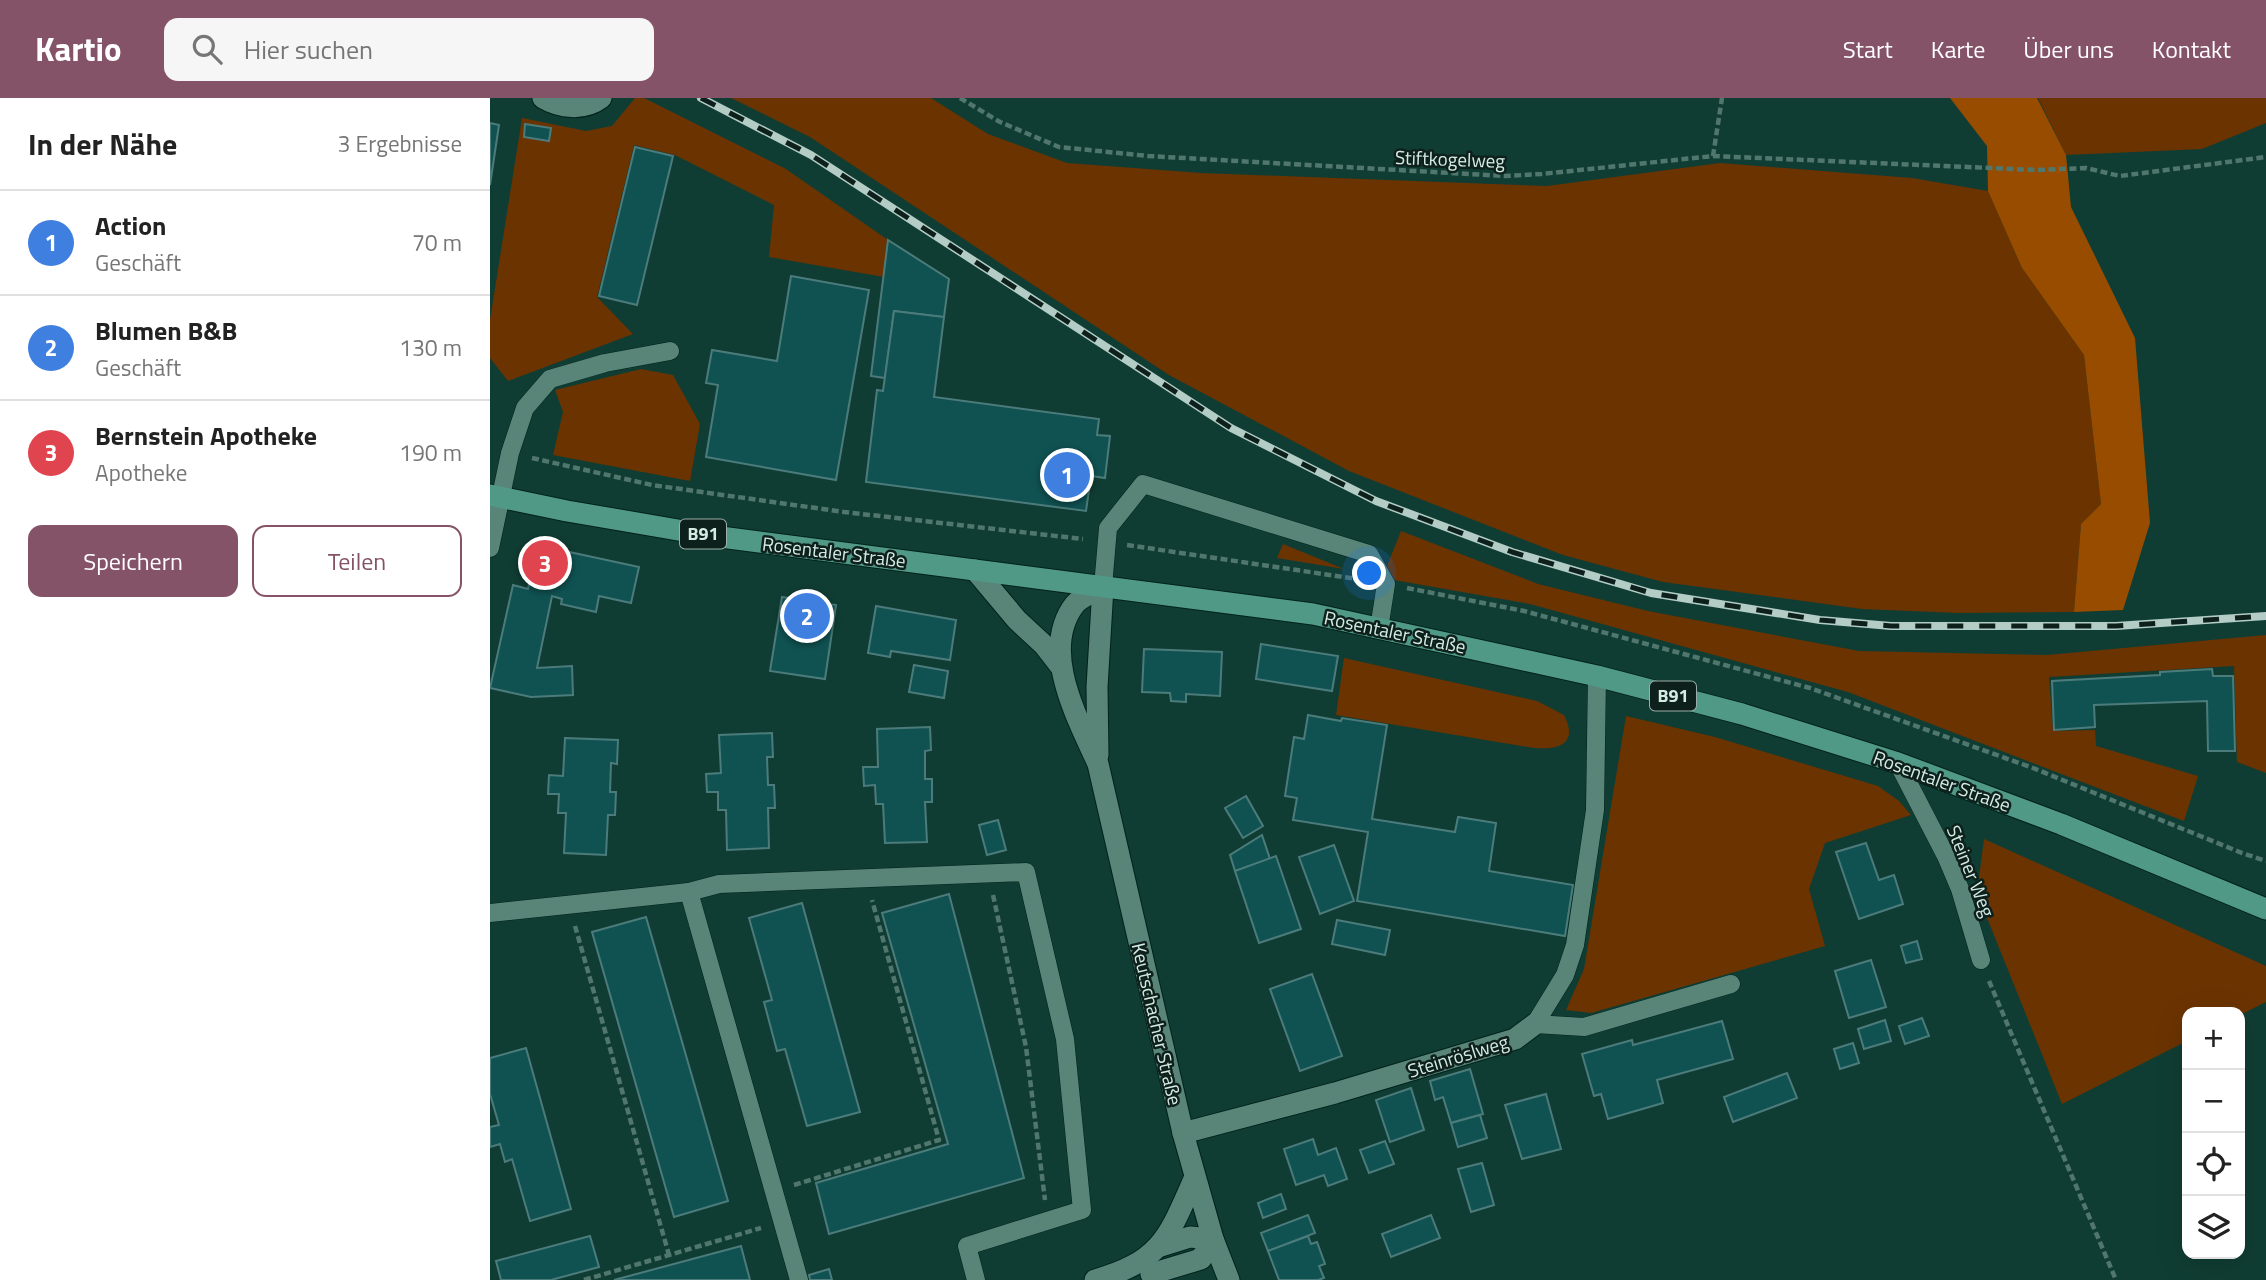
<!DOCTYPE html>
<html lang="de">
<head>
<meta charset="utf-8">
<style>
  :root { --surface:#fff; --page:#f6f6f6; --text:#222; --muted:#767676; --line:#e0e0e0; --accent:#855367 }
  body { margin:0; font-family:"Titillium Web",sans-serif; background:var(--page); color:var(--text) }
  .controls { position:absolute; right:21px; bottom:21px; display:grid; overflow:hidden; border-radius:14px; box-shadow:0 7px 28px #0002 }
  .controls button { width:63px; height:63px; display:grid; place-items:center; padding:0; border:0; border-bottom:2px solid var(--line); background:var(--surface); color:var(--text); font:35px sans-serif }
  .you { position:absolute; left:880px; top:476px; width:24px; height:24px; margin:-18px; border:5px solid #fff; border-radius:50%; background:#1a73e8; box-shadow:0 0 0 10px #1a73e833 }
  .badge { display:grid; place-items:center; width:46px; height:46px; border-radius:50%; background:var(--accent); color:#fff; font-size:23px; font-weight:700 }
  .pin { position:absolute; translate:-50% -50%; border:4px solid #fff; box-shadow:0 2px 7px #0006 }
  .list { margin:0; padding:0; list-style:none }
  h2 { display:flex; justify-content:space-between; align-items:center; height:91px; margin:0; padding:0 28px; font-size:30px }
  h2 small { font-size:23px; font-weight:400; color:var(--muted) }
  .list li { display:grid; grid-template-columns:46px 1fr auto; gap:21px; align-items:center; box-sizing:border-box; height:105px; padding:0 28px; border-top:2px solid var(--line) }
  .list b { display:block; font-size:26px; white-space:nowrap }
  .list p { margin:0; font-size:23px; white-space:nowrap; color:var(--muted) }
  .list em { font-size:23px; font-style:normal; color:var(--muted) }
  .actions { display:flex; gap:14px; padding:21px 28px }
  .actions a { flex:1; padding:16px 0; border:2px solid var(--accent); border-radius:14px; text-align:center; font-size:24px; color:var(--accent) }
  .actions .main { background:var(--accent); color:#fff }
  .icon { flex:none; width:38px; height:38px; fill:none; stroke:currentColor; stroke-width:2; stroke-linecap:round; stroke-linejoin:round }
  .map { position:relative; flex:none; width:1776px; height:1182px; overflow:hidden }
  header { display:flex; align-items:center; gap:42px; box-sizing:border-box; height:98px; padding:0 35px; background:var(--accent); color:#fff }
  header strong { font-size:33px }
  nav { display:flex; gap:38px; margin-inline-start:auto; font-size:24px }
  .search { width:490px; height:63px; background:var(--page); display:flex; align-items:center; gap:18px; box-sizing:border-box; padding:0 24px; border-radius:14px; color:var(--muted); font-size:26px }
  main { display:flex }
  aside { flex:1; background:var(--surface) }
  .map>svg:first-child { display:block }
</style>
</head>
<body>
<header>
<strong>Kartio</strong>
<div class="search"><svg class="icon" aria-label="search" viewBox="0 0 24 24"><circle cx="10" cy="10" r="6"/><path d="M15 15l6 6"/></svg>Hier suchen</div>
<nav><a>Start</a><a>Karte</a><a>Über uns</a><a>Kontakt</a></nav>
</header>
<main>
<aside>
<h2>In der Nähe<small>3 Ergebnisse</small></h2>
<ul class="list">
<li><span class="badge" style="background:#3f7fe0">1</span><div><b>Action</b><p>Geschäft</p></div><em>70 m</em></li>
<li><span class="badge" style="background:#3f7fe0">2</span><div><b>Blumen B&amp;B</b><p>Geschäft</p></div><em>130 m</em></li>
<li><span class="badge" style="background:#e0444e">3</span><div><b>Bernstein Apotheke</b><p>Apotheke</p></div><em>190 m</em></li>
</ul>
<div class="actions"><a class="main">Speichern</a><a>Teilen</a></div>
</aside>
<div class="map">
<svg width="1776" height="1182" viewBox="0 0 1776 1182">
  <rect width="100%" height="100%" fill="#103d33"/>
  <g fill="#6b3300">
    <polygon points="145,0 154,0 296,71 398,142 394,179 279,159 284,107 185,57 144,47 107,199 143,236 18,283 0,260 0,222 32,20 96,33 122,28"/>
    <polygon points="241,0 441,0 498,36 577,65 711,75 1057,88 1230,65 1422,80 1498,93 1532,170 1594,257 1611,406 1591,426 1584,514 1469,515 1372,511 1173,484 1073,457 859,373 679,277 320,39"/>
    <polygon points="1548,0 1776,0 1776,25 1712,51 1576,57"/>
    <polygon points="151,271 183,277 210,326 200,383 63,357 73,314 65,292"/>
    <polygon points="911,433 1048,486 1158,513 1369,553 1557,557 1776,537 1776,675 1747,664 1744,568 1559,579 1563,633 1605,632 1606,648 1708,678 1694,723 1358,594 1040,506 904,482 897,468"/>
    <polygon points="793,446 854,471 787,460"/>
    <path d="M854,560l193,43 27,14c15,29 -6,35 -30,33l-198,-33z"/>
    <polygon points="1136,618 1225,639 1388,688 1409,703 1421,717 1335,745 1319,791 1335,848 1101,915 1076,912 1094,871"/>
    <polygon points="1494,741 1776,868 1776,904 1750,917 1750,914 1697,914 1697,943 1572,1006 1487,795"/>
  </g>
  <polygon fill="#984c00" points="1460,0 1547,0 1576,57 1581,109 1645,240 1660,425 1633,512 1584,514 1591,426 1611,406 1594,257 1532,170 1498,93 1497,48"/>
  <g fill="#105252" stroke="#4c7b7b" stroke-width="2">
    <polygon points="0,25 9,27 0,87"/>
    <polygon points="35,26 61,30 59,43 34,39"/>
    <polygon points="145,49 183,58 147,207 109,198"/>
    <polygon points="398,142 459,181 454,219 404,213 395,280 381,278"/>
    <polygon points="301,178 379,192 346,382 216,359 228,287 216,285 222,252 287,263"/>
    <polygon points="404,213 454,219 444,299 609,321 607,337 620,338 615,380 601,378 596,413 376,384 387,292 393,293"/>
    <polygon points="47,447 149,469 141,505 109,498 106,514 71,506 72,501 62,498 47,570 82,568 83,597 41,599 0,590 23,487 38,491"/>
    <polygon points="292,499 346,507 335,581 280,573"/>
    <polygon points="386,508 466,522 460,562 401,553 400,559 378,555"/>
    <polygon points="771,546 848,558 842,593 766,581"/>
    <polygon points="654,551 732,554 730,598 696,596 696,604 681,603 680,595 652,594"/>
    <polygon points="424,567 458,573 454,600 419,594"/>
    <polygon points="1722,571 1723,578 1743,578 1745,653 1718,653 1717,603 1604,607 1605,629 1564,632 1562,583 1670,577 1670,574"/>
    <polygon points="818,617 851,623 852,620 897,627 882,721 965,734 968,719 1006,725 999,773 1083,787 1075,838 867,803 878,734 803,722 807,700 795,698 804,639 814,641"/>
    <polygon points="440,629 441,652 435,653 435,681 442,681 442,704 435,704 437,744 395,745 393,706 386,706 385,687 374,688 373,669 388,669 387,631"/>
    <polygon points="282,635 283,659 277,659 278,687 284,687 285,710 278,710 279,750 237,752 236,712 228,712 228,694 217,694 216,676 231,675 229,637"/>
    <polygon points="75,640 128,642 127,666 121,665 120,694 126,694 125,717 118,717 116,757 74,755 76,715 68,715 69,696 58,696 59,677 73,678"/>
    <polygon points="756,698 773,728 753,740 735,710"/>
    <polygon points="508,722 516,752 497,757 489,727"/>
    <polygon points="772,737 780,761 745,773 740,757"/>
    <polygon points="1376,745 1389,782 1404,777 1413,806 1369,821 1346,754"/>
    <polygon points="844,747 864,803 830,816 809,759"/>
    <polygon points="786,758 811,831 769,845 745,773"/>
    <polygon points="459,796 534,1080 339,1136 326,1085 458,1046 392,815"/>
    <polygon points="312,805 370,1014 317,1028 295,951 287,953 274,904 282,902 259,820"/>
    <polygon points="156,819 238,1103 184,1119 102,834"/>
    <polygon points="847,822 900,832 895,857 842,846"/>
    <polygon points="1427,843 1432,861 1416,865 1411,848"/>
    <polygon points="1381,862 1396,909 1359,920 1345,873"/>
    <polygon points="822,876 852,958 810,973 780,891"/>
    <polygon points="1432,920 1439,938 1415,946 1409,928"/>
    <polygon points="1395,922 1401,943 1374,951 1368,931"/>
    <polygon points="1232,923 1243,961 1167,982 1173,1005 1118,1021 1111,996 1104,998 1092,956 1142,942 1143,947"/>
    <polygon points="1363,945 1369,965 1350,971 1344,951"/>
    <polygon points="36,950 81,1111 40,1123 22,1061 15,1064 10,1046 0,1049 0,1029 9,1027 0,996 0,960"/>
    <polygon points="980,971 993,1016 961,1025 953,999 945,1002 940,983"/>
    <polygon points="1297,975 1307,1000 1243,1024 1234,999"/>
    <polygon points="921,990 934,1032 900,1044 886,1002"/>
    <polygon points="1056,996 1071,1051 1032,1061 1015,1007"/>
    <polygon points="990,1017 997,1040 968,1049 961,1025"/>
    <polygon points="823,1041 828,1057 846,1050 857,1081 838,1088 834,1077 806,1087 794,1051"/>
    <polygon points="895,1043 904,1066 879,1075 870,1052"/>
    <polygon points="992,1065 1004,1107 981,1114 968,1071"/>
    <polygon points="791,1096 796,1111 773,1120 768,1105"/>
    <polygon points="818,1117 825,1135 778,1153 771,1135"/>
    <polygon points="941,1117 950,1140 901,1159 892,1136"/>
    <polygon points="100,1138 109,1169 61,1182 11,1182 6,1163"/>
    <polygon points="818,1138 821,1146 827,1144 835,1166 829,1168 834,1180 828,1182 789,1182 778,1153"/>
    <polygon points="251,1148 260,1182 124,1182"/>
    <polygon points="339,1171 342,1182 320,1182 319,1177"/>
  </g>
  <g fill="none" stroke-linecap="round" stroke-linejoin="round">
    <defs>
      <g id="lane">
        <polyline points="0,450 20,355 35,310 60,281 115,265 180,253"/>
        <polyline points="613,489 618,430 653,386 879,456 896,486 889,531"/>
        <polyline points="1107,578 1105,712 1085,847 1075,877 1045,926 1094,929 1241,886"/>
        <polyline points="1408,665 1456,758 1470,791 1491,862"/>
        <polyline points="199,794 309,1182"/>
        <polyline points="0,815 199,794 229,786 536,774 575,941 592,1112 477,1148 486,1182"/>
      </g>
      <g id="street">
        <path d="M53,0c17,10 41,13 58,0"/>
        <polyline points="693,1035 845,995 1025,941 1045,926"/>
        <polyline points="661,1176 711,1161 723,1141 700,1139 671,1148"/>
        <path d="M605,1182c66,-19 73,-42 99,-101"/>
      </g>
      <g id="secondary">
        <polyline points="485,472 527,522 554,547 571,569"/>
        <path d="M613,489c-9,5 -22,10 -28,17 -36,46 3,115 23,160l85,369 30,106 16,41"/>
        <polyline points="608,657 607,589 613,489"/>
      </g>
      <polyline id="primary" points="0,397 77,413 223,438 823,516 1107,578 1252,616 1408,665 1571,726 1776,811"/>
    </defs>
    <use href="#lane" stroke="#01221b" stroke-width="19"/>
    <use href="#street" stroke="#01221b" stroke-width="23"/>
    <use href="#secondary" stroke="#01221b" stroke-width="23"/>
    <use href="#primary" stroke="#01221b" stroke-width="23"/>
    <g stroke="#50766d" stroke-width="4.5" stroke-dasharray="7 3.5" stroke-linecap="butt">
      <polyline points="470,0 510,24 569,49 658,58 1015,78 1052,76 1223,58 1547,72 1596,70 1630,78 1776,59"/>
      <polyline points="1223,58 1232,0"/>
      <polyline points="42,360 162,387 354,414 593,441"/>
      <polyline points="637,447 867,481"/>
      <polyline points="917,490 1034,513 1320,590 1543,670 1752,755 1776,763"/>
      <polyline points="503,797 536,949 555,1102"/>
      <polyline points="85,828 179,1157"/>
      <polyline points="1499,883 1626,1182"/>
      <polyline points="304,1087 449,1042 382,802"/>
      <polyline points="94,1182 271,1130"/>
    </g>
    <use href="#lane" stroke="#598578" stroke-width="18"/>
    <use href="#street" stroke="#598578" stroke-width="21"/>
    <use href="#secondary" stroke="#598578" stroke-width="21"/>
    <use href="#primary" stroke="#519987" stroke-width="21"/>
    <defs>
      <polyline id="rail" points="211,0 321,57 741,330 886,403 1022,454 1161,495 1330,522 1401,528 1626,528 1776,518"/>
    </defs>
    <use href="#rail" stroke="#b3cdc6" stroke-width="8"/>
    <use href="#rail" stroke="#0e201b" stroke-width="5" stroke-dasharray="16" stroke-linecap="butt"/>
  </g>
  <g text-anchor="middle" stroke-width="5" stroke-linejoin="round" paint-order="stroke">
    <g fill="#0e201b" stroke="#99aea8" stroke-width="2">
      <rect x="190" y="421.5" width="46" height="29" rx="5"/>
      <rect x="1160" y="583.5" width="46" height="29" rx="5"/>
    </g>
    <g font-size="18" font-weight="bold" fill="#d4ebe4">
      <text x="213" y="442">B91</text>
      <text x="1183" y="604">B91</text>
    </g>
    <g font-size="19" fill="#d4ebe4" stroke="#0e201b">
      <text transform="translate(960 61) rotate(2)" y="7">Stiftkogelweg</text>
      <text transform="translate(344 454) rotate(7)" y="7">Rosentaler Straße</text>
      <text transform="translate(905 534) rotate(12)" y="7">Rosentaler Straße</text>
      <text transform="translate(1452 683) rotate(20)" y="7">Rosentaler Straße</text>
      <text transform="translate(1481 773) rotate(68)" y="7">Steiner Weg</text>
      <text transform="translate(667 926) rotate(77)" y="7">Keutschacher Straße</text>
      <text transform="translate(968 958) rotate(-17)" y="7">Steinröslweg</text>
    </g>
  </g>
</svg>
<div class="controls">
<button>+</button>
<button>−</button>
<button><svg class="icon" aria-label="locate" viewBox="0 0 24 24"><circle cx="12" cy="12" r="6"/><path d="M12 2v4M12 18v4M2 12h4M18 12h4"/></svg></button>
<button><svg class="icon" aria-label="layers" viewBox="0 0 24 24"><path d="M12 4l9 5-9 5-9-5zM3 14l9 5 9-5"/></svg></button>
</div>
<div class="you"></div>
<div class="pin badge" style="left:577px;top:377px;background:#3f7fe0">1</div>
<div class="pin badge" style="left:317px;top:518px;background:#3f7fe0">2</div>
<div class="pin badge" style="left:55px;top:465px;background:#e0444e">3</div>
</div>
</main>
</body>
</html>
